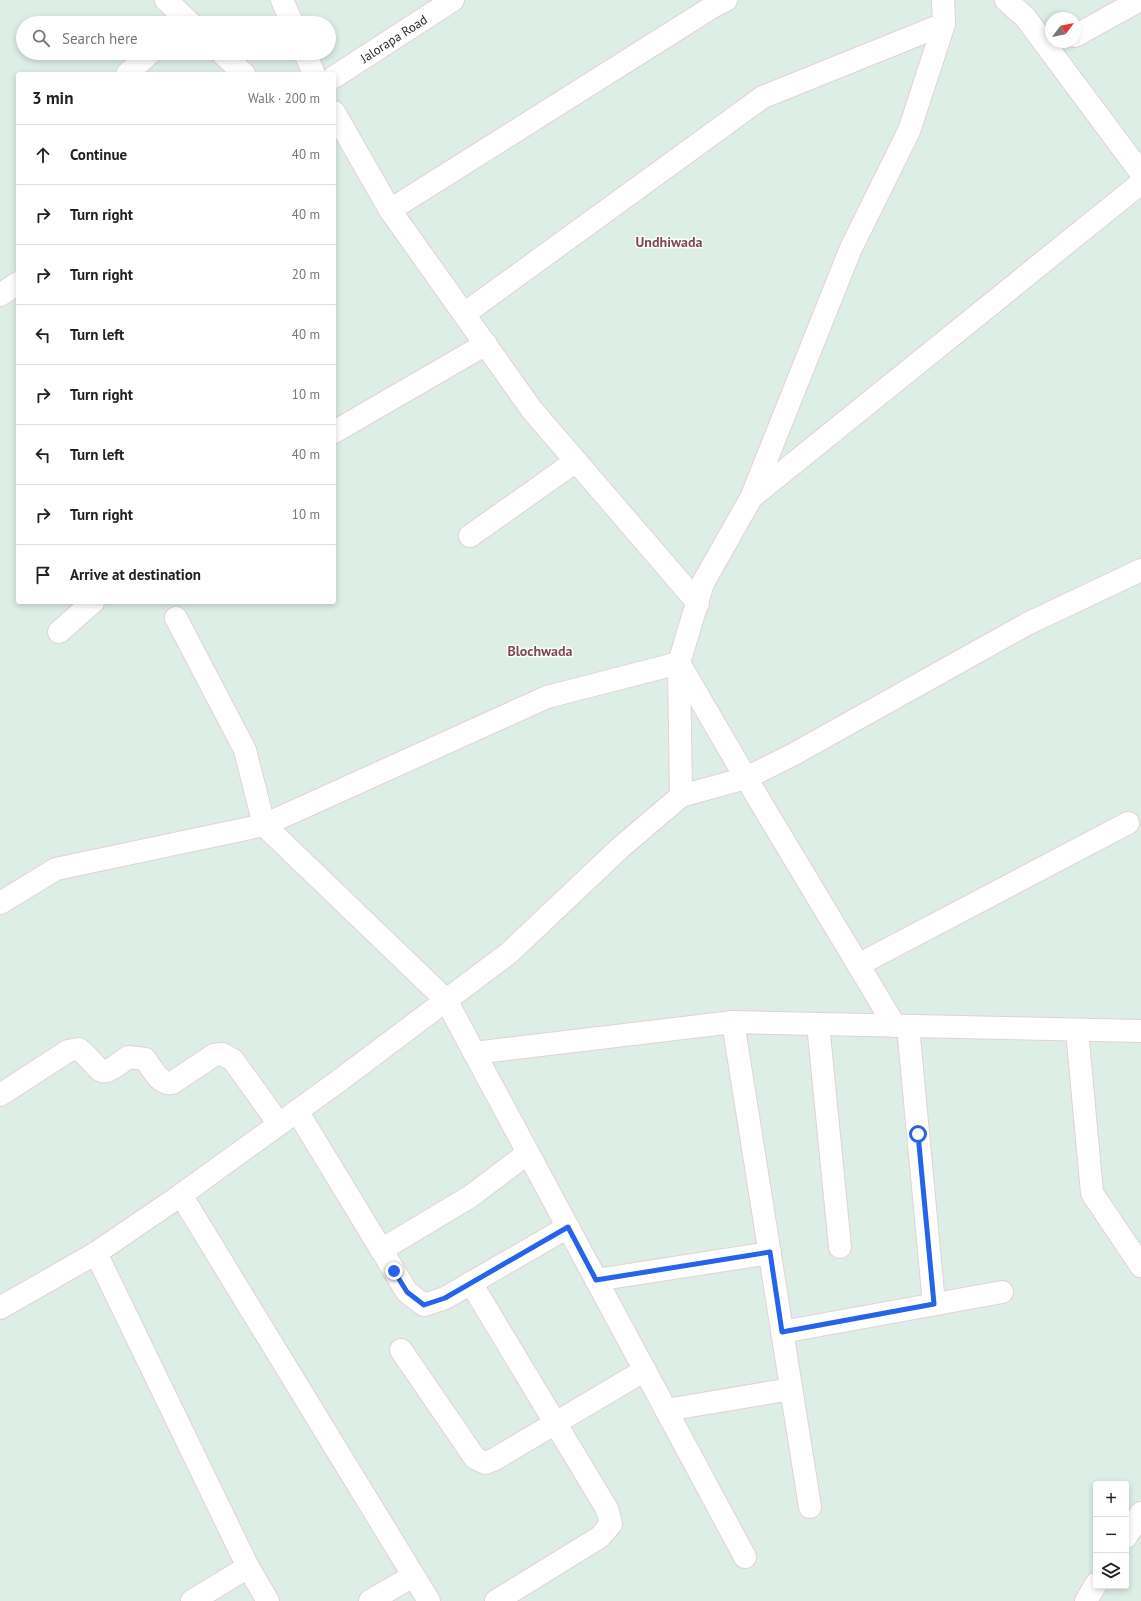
<!DOCTYPE html>
<html lang="en">
<head>
<meta charset="utf-8">
<style>
  :root { --surface:#fff; --page:#f2f2f2; --text:#222; --muted:#767676; --line:#e0e0e0 }
  body { margin:0; font-family:"PT Sans",sans-serif; background:var(--page); color:var(--text) }
  .controls { position:absolute; right:12px; bottom:12px; display:grid; overflow:hidden; border-radius:4px; box-shadow:0 2px 6px #0003 }
  .controls button { width:36px; height:36px; display:grid; place-items:center; padding:0; border:0; border-bottom:1px solid var(--line); background:var(--surface); color:var(--text); font:20px sans-serif }
  .compass { position:absolute; left:1045px; top:12px; width:36px; height:36px; border-radius:50%; background:var(--surface); box-shadow:0 2px 6px #0003; rotate:58deg }
  .stop { position:absolute; width:12px; height:12px; margin:-9px; border:3px solid #2563eb; border-radius:50%; background:#fff }
  .stop.end { background:#2563eb; border-color:#fff; box-shadow:0 1px 4px #0008 }
  .list { margin:0; padding:0; list-style:none }
  h2 { display:flex; justify-content:space-between; align-items:center; height:52px; margin:0; padding:0 16px; font-size:17px }
  h2 small { font-size:13px; font-weight:400; color:var(--muted) }
  .list li { display:grid; grid-template-columns:26px 1fr auto; gap:12px; align-items:center; box-sizing:border-box; height:60px; padding:0 16px; border-top:1px solid var(--line) }
  .list b { display:block; font-size:15px; white-space:nowrap }
  .list em { font-size:13px; font-style:normal; color:var(--muted) }
  .icon { flex:none; width:22px; height:22px; fill:none; stroke:currentColor; stroke-width:2; stroke-linecap:round; stroke-linejoin:round }
  .map { position:relative; flex:none; width:1141px; height:1601px; overflow:hidden }
  .search { position:absolute; background:var(--surface); box-shadow:0 2px 6px #0003; left:16px; top:16px; width:320px; height:44px; display:flex; align-items:center; gap:10px; box-sizing:border-box; padding:0 14px; border-radius:22px; color:var(--muted); font-size:15px }
  .panel { position:absolute; background:var(--surface); box-shadow:0 2px 6px #0003; left:16px; top:72px; width:320px; height:532px; border-radius:4px }
  .map>svg:first-child { display:block }
</style>
</head>
<body>
<div class="map">
<svg width="1141" height="1601" viewBox="0 0 1141 1601">
  <rect width="100%" height="100%" fill="#dceee6"/>
  <g fill="none" stroke-linecap="round" stroke-linejoin="round">
    <defs>
      <g id="minor">
        <polyline points="166,0 190,23"/>
        <polyline points="282,0 292,23"/>
        <polyline points="1006,0 1025,17 1141,173"/>
        <polyline points="1075,36 1140,0"/>
        <polyline points="222,53 244,74"/>
        <polyline points="305,53 314,74"/>
        <polyline points="127,74 150,53"/>
        <path id="s1" d="M334,77l119,-77"/>
        <polyline points="334,112 390,210 532,410 698,603"/>
        <polyline points="390,210 714,6 726,0"/>
        <polyline points="0,295 18,283"/>
        <polyline points="464,314 763,97 944,24"/>
        <polyline points="334,432 486,344"/>
        <polyline points="752,497 1141,183"/>
        <polyline points="470,536 576,461"/>
        <polyline points="176,618 245,750 264,825 547,697 679,663 746,778 895,1026"/>
        <polyline points="59,632 93,602"/>
        <polyline points="681,796 746,778 794,754 1027,624 1141,570"/>
        <polyline points="0,903 56,869 264,825 446,1000 745,1557"/>
        <polyline points="858,965 1128,823"/>
        <polyline points="733,1022 810,1507"/>
        <polyline points="818,1024 840,1247"/>
        <polyline points="908,1026 934,1304"/>
        <polyline points="1077,1030 1092,1193 1141,1266"/>
        <polyline points="474,1053 733,1022 1141,1031"/>
        <path d="M0,1095l68,-44 11,-2c25,20 16,34 49,8l17,2c7,9 14,26 27,24l42,-28 8,-1 11,6 46,64"/>
        <polyline points="297,1111 407,1292 424,1305 445,1298 568,1227"/>
        <polyline points="181,1195 429,1601"/>
        <polyline points="381,1250 471,1196 528,1153"/>
        <polyline points="96,1253 248,1567 268,1601"/>
        <polyline points="596,1280 770,1253"/>
        <polyline points="471,1283 607,1509 611,1524 600,1537 496,1601"/>
        <polyline points="0,1308 96,1253 181,1195 340,1080 509,953 620,848 681,796 679,663 703,583 751,498 851,248 909,131 944,24 943,0"/>
        <polyline points="782,1332 1002,1292"/>
        <polyline points="401,1350 475,1458 485,1463 495,1459 645,1370"/>
        <polyline points="666,1410 791,1389"/>
        <polyline points="1126,1537 1141,1513"/>
        <polyline points="192,1601 248,1567"/>
        <polyline points="370,1601 413,1576"/>
        <polyline points="1086,1601 1096,1584"/>
      </g>
    </defs>
    <use href="#minor" stroke="#e5d1d6" stroke-width="24"/>
    <use href="#minor" stroke="#fff" stroke-width="22"/>
  </g>
  <g fill="none" stroke-linecap="round" stroke-linejoin="round">
    <polyline stroke="#2563eb" stroke-width="5" points="394,1271 407,1292 424,1305 445,1298 568,1227 596,1280 770,1252 782,1332 934,1304 918,1134"/>
  </g>
  <g text-anchor="middle" stroke-width="3" stroke-linejoin="round" paint-order="stroke">
    <g font-size="13" fill="#2b2b2b" stroke="#fff">
      <text dy="5" stroke="none"><textPath href="#s1" startOffset="71">Jalorapa Road</textPath></text>
    </g>
    <g font-size="14" font-weight="bold" fill="#804854" stroke="#fff">
      <text x="669" y="247">Undhiwada</text>
      <text x="540" y="656">Blochwada</text>
    </g>
  </g>
</svg>
<div class="controls">
<button>+</button>
<button>−</button>
<button><svg class="icon" aria-label="layers" viewBox="0 0 24 24"><path d="M12 4l9 5-9 5-9-5zM3 14l9 5 9-5"/></svg></button>
</div>
<svg class="compass" viewBox="-18 -18 36 36"><path d="M0-13l5 13h-10z" fill="#e53935"/><path d="M0 13l5-13h-10z" fill="#767676"/></svg>
<div class="stop" style="left:918px;top:1134px"></div>
<div class="stop end" style="left:394px;top:1271px"></div>
<div class="search"><svg class="icon" aria-label="search" viewBox="0 0 24 24"><circle cx="10" cy="10" r="6"/><path d="M15 15l6 6"/></svg>Search here</div>
<section class="panel">
<h2>3 min<small>Walk · 200 m</small></h2>
<ul class="list">
<li><svg class="icon" aria-label="ahead" viewBox="0 0 24 24"><path d="M12 20V5M6 11l6-6 6 6"/></svg><div><b>Continue</b></div><em>40 m</em></li>
<li><svg class="icon" aria-label="right" viewBox="0 0 24 24"><path d="M7 20v-9h11M14 6l5 5-5 5"/></svg><div><b>Turn right</b></div><em>40 m</em></li>
<li><svg class="icon" aria-label="right" viewBox="0 0 24 24"><path d="M7 20v-9h11M14 6l5 5-5 5"/></svg><div><b>Turn right</b></div><em>20 m</em></li>
<li><svg class="icon" aria-label="left" viewBox="0 0 24 24"><path d="M17 20v-9H6M10 6l-5 5 5 5"/></svg><div><b>Turn left</b></div><em>40 m</em></li>
<li><svg class="icon" aria-label="right" viewBox="0 0 24 24"><path d="M7 20v-9h11M14 6l5 5-5 5"/></svg><div><b>Turn right</b></div><em>10 m</em></li>
<li><svg class="icon" aria-label="left" viewBox="0 0 24 24"><path d="M17 20v-9H6M10 6l-5 5 5 5"/></svg><div><b>Turn left</b></div><em>40 m</em></li>
<li><svg class="icon" aria-label="right" viewBox="0 0 24 24"><path d="M7 20v-9h11M14 6l5 5-5 5"/></svg><div><b>Turn right</b></div><em>10 m</em></li>
<li><svg class="icon" aria-label="arrive" viewBox="0 0 24 24"><path d="M6 21V4h12l-3 4 3 4H6"/></svg><div><b>Arrive at destination</b></div></li>
</ul>
</section>
</div>
</body>
</html>
